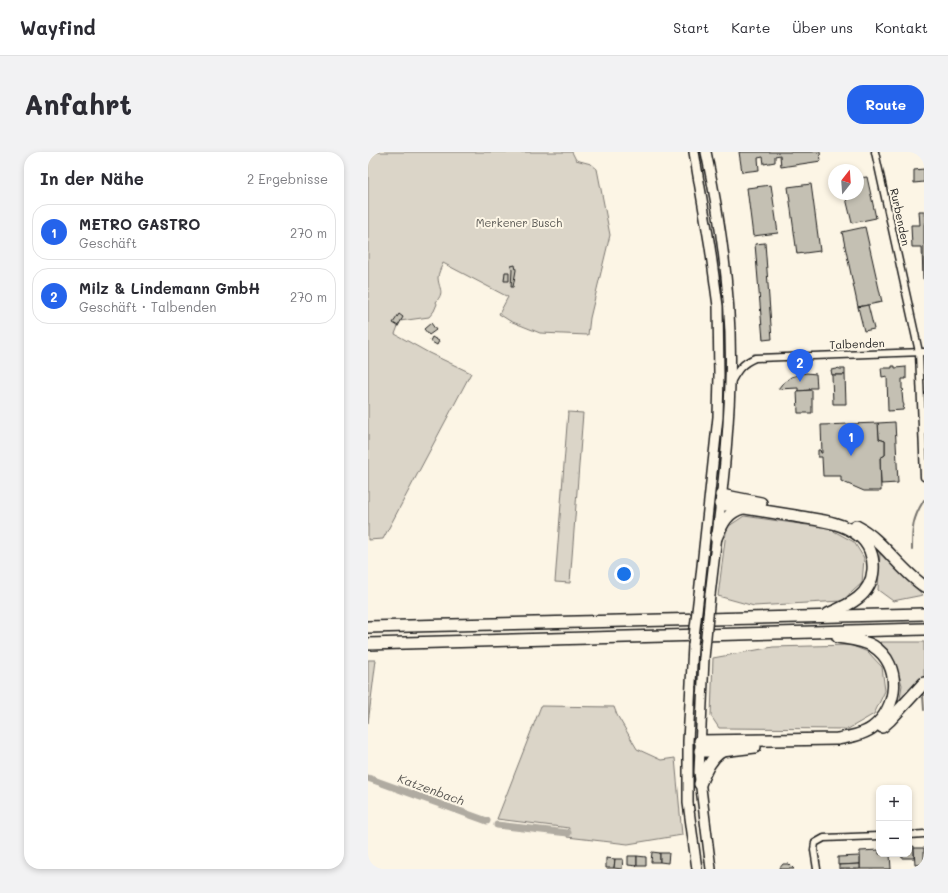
<!DOCTYPE html>
<html lang="de">
<head>
<meta charset="utf-8">
<style>
  :root { --surface:#fff; --page:#f2f2f3; --text:#2b2b33; --muted:#7c7c81; --line:#e1e1e2; --accent:#2563eb }
  body { margin:0; font-family:Mali,sans-serif; background:var(--page); color:var(--text) }
  .controls { position:absolute; right:12px; bottom:12px; display:grid; overflow:hidden; border-radius:8px; box-shadow:0 2px 6px #0003 }
  .controls button { width:36px; height:36px; display:grid; place-items:center; padding:0; border:0; border-bottom:1px solid var(--line); background:var(--surface); color:var(--text); font:20px sans-serif }
  .compass { position:absolute; left:460px; top:12px; width:36px; height:36px; border-radius:50%; background:var(--surface); box-shadow:0 2px 6px #0003; rotate:17deg }
  .you { position:absolute; left:256px; top:422px; width:14px; height:14px; margin:-10px; border:3px solid #fff; border-radius:50%; background:#1a73e8; box-shadow:0 0 0 6px #1a73e833 }
  .badge { display:grid; place-items:center; width:26px; height:26px; border-radius:50%; background:var(--accent); color:#fff; font-size:13px; font-weight:700 }
  .pin { position:absolute; translate:-50% -33px; filter:drop-shadow(0 1px 2px #0008) }
  .pin::after { content:''; position:absolute; top:21px; width:14px; height:12px; background:inherit; clip-path:polygon(0 0,100% 0,50% 100%) }
  .list { margin:0; padding:0; list-style:none }
  h2 { display:flex; justify-content:space-between; align-items:center; height:52px; margin:0; padding:0 16px; font-size:17px }
  h2 small { font-size:13px; font-weight:400; color:var(--muted) }
  .list li { display:grid; grid-template-columns:26px 1fr auto; gap:12px; align-items:center; box-sizing:border-box; height:56px; margin:0 8px 8px; padding:0 8px; border:1px solid var(--line); border-radius:16px }
  .list b { display:block; font-size:15px; white-space:nowrap }
  .list p { margin:0; font-size:13px; white-space:nowrap; color:var(--muted) }
  .list em { font-size:13px; font-style:normal; color:var(--muted) }
  .map { position:relative; flex:none; width:556px; height:717px; overflow:hidden; border-radius:16px }
  header { display:flex; align-items:center; gap:24px; box-sizing:border-box; height:56px; padding:0 20px; background:var(--surface); border-bottom:1px solid var(--line) }
  header strong { font-size:19px }
  nav { display:flex; gap:22px; margin-inline-start:auto; font-size:14px }
  .intro { display:flex; align-items:center; justify-content:space-between; box-sizing:border-box; height:96px; padding:0 24px }
  h1 { margin:0; font-size:28px }
  .button { padding:10px 18px; border-radius:16px; background:var(--accent); color:#fff; font-size:14px; font-weight:700 }
  main { display:flex; gap:24px; padding:0 24px }
  aside { flex:1; background:var(--surface); border-radius:16px; box-shadow:0 2px 6px #0003 }
  .map>svg:first-child { display:block }
</style>
</head>
<body>
<header>
<strong>Wayfind</strong>
<nav><a>Start</a><a>Karte</a><a>Über uns</a><a>Kontakt</a></nav>
</header>
<div class="intro"><h1>Anfahrt</h1><a class="button">Route</a></div>
<main>
<aside>
<h2>In der Nähe<small>2 Ergebnisse</small></h2>
<ul class="list">
<li><span class="badge">1</span><div><b>METRO GASTRO</b><p>Geschäft</p></div><em>270 m</em></li>
<li><span class="badge">2</span><div><b>Milz &amp; Lindemann GmbH</b><p>Geschäft · Talbenden</p></div><em>270 m</em></li>
</ul>
</aside>
<div class="map">
<svg width="556" height="717" viewBox="0 0 556 717">
  <rect width="100%" height="100%" fill="#fcf5e5"/>
  <filter id="ink" filterUnits="userSpaceOnUse"><feTurbulence type="fractalNoise" baseFrequency=".025" numOctaves="2"/><feDisplacementMap in="SourceGraphic" scale="8" xChannelSelector="R" yChannelSelector="G"/><feConvolveMatrix kernelMatrix="1 2 1 2 8 2 1 2 1" color-interpolation-filters="sRGB"/></filter>
  <g filter="url(#ink)">
    <g fill="#dbd5c8" stroke="#7c7872">
      <path d="M0,0h204l4,8 15,4 6,5 13,66 -20,83 -2,17 -48,-2 -30,-12 -11,-7 9,-17 -65,-34c-2,5 -5,10 -5,15 1,12 7,13 -2,24l1,2 -3,7 -5,6 -29,4 -5,13 34,19 42,20 -88,166 -15,1z"/>
      <polygon points="200,260 215,261 202,431 187,430"/>
      <polygon points="376,364 460,376 486,390 496,406 494,431 474,449 386,454 350,444 358,380 361,374"/>
      <polygon points="512,401 555,443 525,449 510,438"/>
      <polygon points="512,490 556,490 556,525 531,554 534,533 528,513"/>
      <polygon points="482,493 500,500 514,515 517,539 506,562 480,577 351,576 343,564 345,506 405,495"/>
      <polygon points="0,508 8,508 0,571"/>
      <polygon points="173,554 246,555 249,563 269,597 293,608 307,606 314,683 260,692 199,685 201,676 129,667"/>
    </g>
    <g fill="none" stroke-linecap="round" stroke-linejoin="round">
      <g stroke="#75726c" stroke-width="2">
        <path d="M544,398c0,-21 0,-31 12,-50"/>
        <polyline points="555,543 556,558"/>
      </g>
      <g stroke="#b0aba1" stroke-width="7">
        <polyline points="0,626 119,669"/>
        <polyline points="129,673 200,681"/>
      </g>
    </g>
    <g fill="#c4c0b3" stroke="#1c1c1c">
      <polygon points="371,0 452,0 453,9 413,15 412,3 407,4 407,10 396,12 395,5 390,6 391,18 374,20"/>
      <polygon points="556,17 556,30 546,31 546,18"/>
      <polygon points="499,25 508,66 484,71 477,42 490,42 490,26"/>
      <polygon points="443,32 452,99 429,102 420,35"/>
      <polygon points="403,33 410,81 385,84 379,36"/>
      <polygon points="551,59 556,59 556,127 555,127 554,95 544,95 543,73 552,73"/>
      <polygon points="497,75 514,150 490,155 474,80"/>
      <polygon points="397,91 404,187 395,188 387,92"/>
      <polygon points="147,113 148,118 145,135 143,135 144,118 143,114"/>
      <polygon points="137,120 141,120 141,129 136,129"/>
      <polygon points="500,153 506,177 496,179 490,155"/>
      <polygon points="31,162 35,165 30,174 25,171"/>
      <polygon points="63,171 68,178 61,183 56,177"/>
      <polygon points="64,185 71,189 69,193 62,189"/>
      <polygon points="524,214 527,214 527,216 538,215 538,227 534,227 534,237 536,238 534,240 535,251 536,253 535,258 520,259 519,224 514,225 513,216 524,216"/>
      <polygon points="470,216 472,217 477,217 477,223 464,223 463,218 469,217"/>
      <polygon points="438,221 448,222 449,236 442,236 442,238 430,239 430,236 410,237 414,232 423,225"/>
      <polygon points="464,223 477,223 478,252 465,252"/>
      <polygon points="444,238 444,261 430,261 429,239"/>
      <polygon points="527,270 530,331 513,332 512,306 517,303 517,289 511,287 510,271"/>
      <polygon points="510,271 511,287 517,289 517,303 512,306 513,339 496,339 473,329 473,324 455,324 454,305 450,305 450,298 452,298 453,301 454,301 453,273"/>
      <polygon points="546,694 546,706 534,706 533,702 541,702 541,695"/>
      <polygon points="546,696 556,696 556,712 547,713"/>
      <polygon points="511,698 511,702 522,702 523,717 492,717 492,699"/>
      <polygon points="284,700 292,701 292,710 283,710"/>
      <polygon points="292,701 301,701 300,711 292,710"/>
      <polygon points="260,704 269,704 269,714 260,713"/>
      <polygon points="269,704 278,705 278,714 269,714"/>
      <polygon points="492,704 492,712 470,713 470,705"/>
      <polygon points="238,706 247,707 246,716 238,716"/>
      <polygon points="247,707 255,707 254,717 246,716"/>
      <polygon points="415,712 421,712 426,717 411,717"/>
      <polygon points="492,712 492,717 471,717 471,713"/>
    </g>
    <g fill="none" stroke-linecap="round" stroke-linejoin="round">
      <defs>
        <g id="street">
          <polyline points="507,0 551,200 556,325"/>
          <path d="M363,230c7,-12 10,-18 24,-24l169,-6"/>
          <polyline points="541,683 556,682"/>
          <polyline points="449,717 446,698 447,691 456,686 511,684"/>
        </g>
        <g id="primary">
          <polyline points="326,0 342,95 350,154 351,223 350,265 331,442"/>
          <path d="M338,0c16,75 27,155 24,232 -2,70 -12,141 -20,211"/>
          <polyline points="325,493 320,589 320,651 329,717"/>
          <polyline points="336,506 331,620 343,717"/>
        </g>
        <g id="highway">
          <polyline points="353,343 393,351"/>
          <path d="M352,352c25,4 50,8 75,12 21,4 46,5 63,19 11,8 16,22 15,35 -2,26 -24,35 -45,44"/>
          <path d="M488,374c27,14 43,43 68,60"/>
          <path d="M348,386c6,-14 11,-26 27,-30"/>
          <polyline points="0,475 556,462"/>
          <polyline points="0,492 556,477"/>
          <polyline points="514,575 522,568 556,531"/>
          <path d="M332,589l137,-2c12,-2 25,-4 35,-11 26,-19 31,-63 1,-82 -10,-6 -23,-7 -35,-9"/>
          <polyline points="332,599 354,599 387,595"/>
          <path d="M332,632c6,-14 10,-25 22,-33"/>
        </g>
      </defs>
      <use href="#street" stroke="#1c1c1c" stroke-width="9"/>
      <use href="#primary" stroke="#1c1c1c" stroke-width="12"/>
      <use href="#highway" stroke="#1c1c1c" stroke-width="14"/>
      <use href="#street" stroke="#fcf5e5" stroke-width="6"/>
      <use href="#primary" stroke="#fcf5e5" stroke-width="9"/>
      <use href="#highway" stroke="#fcf5e5" stroke-width="11"/>
      <defs>
        <g id="primary-bridge">
          <polyline points="325,493 331,442"/>
          <polyline points="336,506 342,443"/>
        </g>
      </defs>
      <use href="#primary-bridge" stroke="#1c1c1c" stroke-width="12" stroke-linecap="butt"/>
      <use href="#primary-bridge" stroke="#fcf5e5" stroke-width="9"/>
    </g>
  </g>
  <g text-anchor="middle" stroke-width="4" stroke-linejoin="round" paint-order="stroke">
    <g font-size="11" fill="#1c1c1c" stroke="#fcf5e5">
      <text transform="translate(532 65) rotate(78)" y="4">Rurbenden</text>
      <text transform="translate(489 192) rotate(-2)" y="4">Talbenden</text>
    </g>
    <g font-size="11" fill="#555450" stroke="#fcf5e5">
      <text x="151" y="75">Merkener Busch</text>
    </g>
    <g font-size="12" font-style="italic" fill="#575551" stroke="#fcf5e5">
      <text transform="translate(63 638) rotate(20)" y="4">Katzenbach</text>
    </g>
  </g>
</svg>
<div class="controls">
<button>+</button>
<button>−</button>
</div>
<svg class="compass" viewBox="-18 -18 36 36"><path d="M0-13l5 13h-10z" fill="#e53935"/><path d="M0 13l5-13h-10z" fill="#7c7c81"/></svg>
<div class="you"></div>
<div class="pin badge" style="left:483px;top:304px">1</div>
<div class="pin badge" style="left:432px;top:230px">2</div>
</div>
</main>
</body>
</html>
